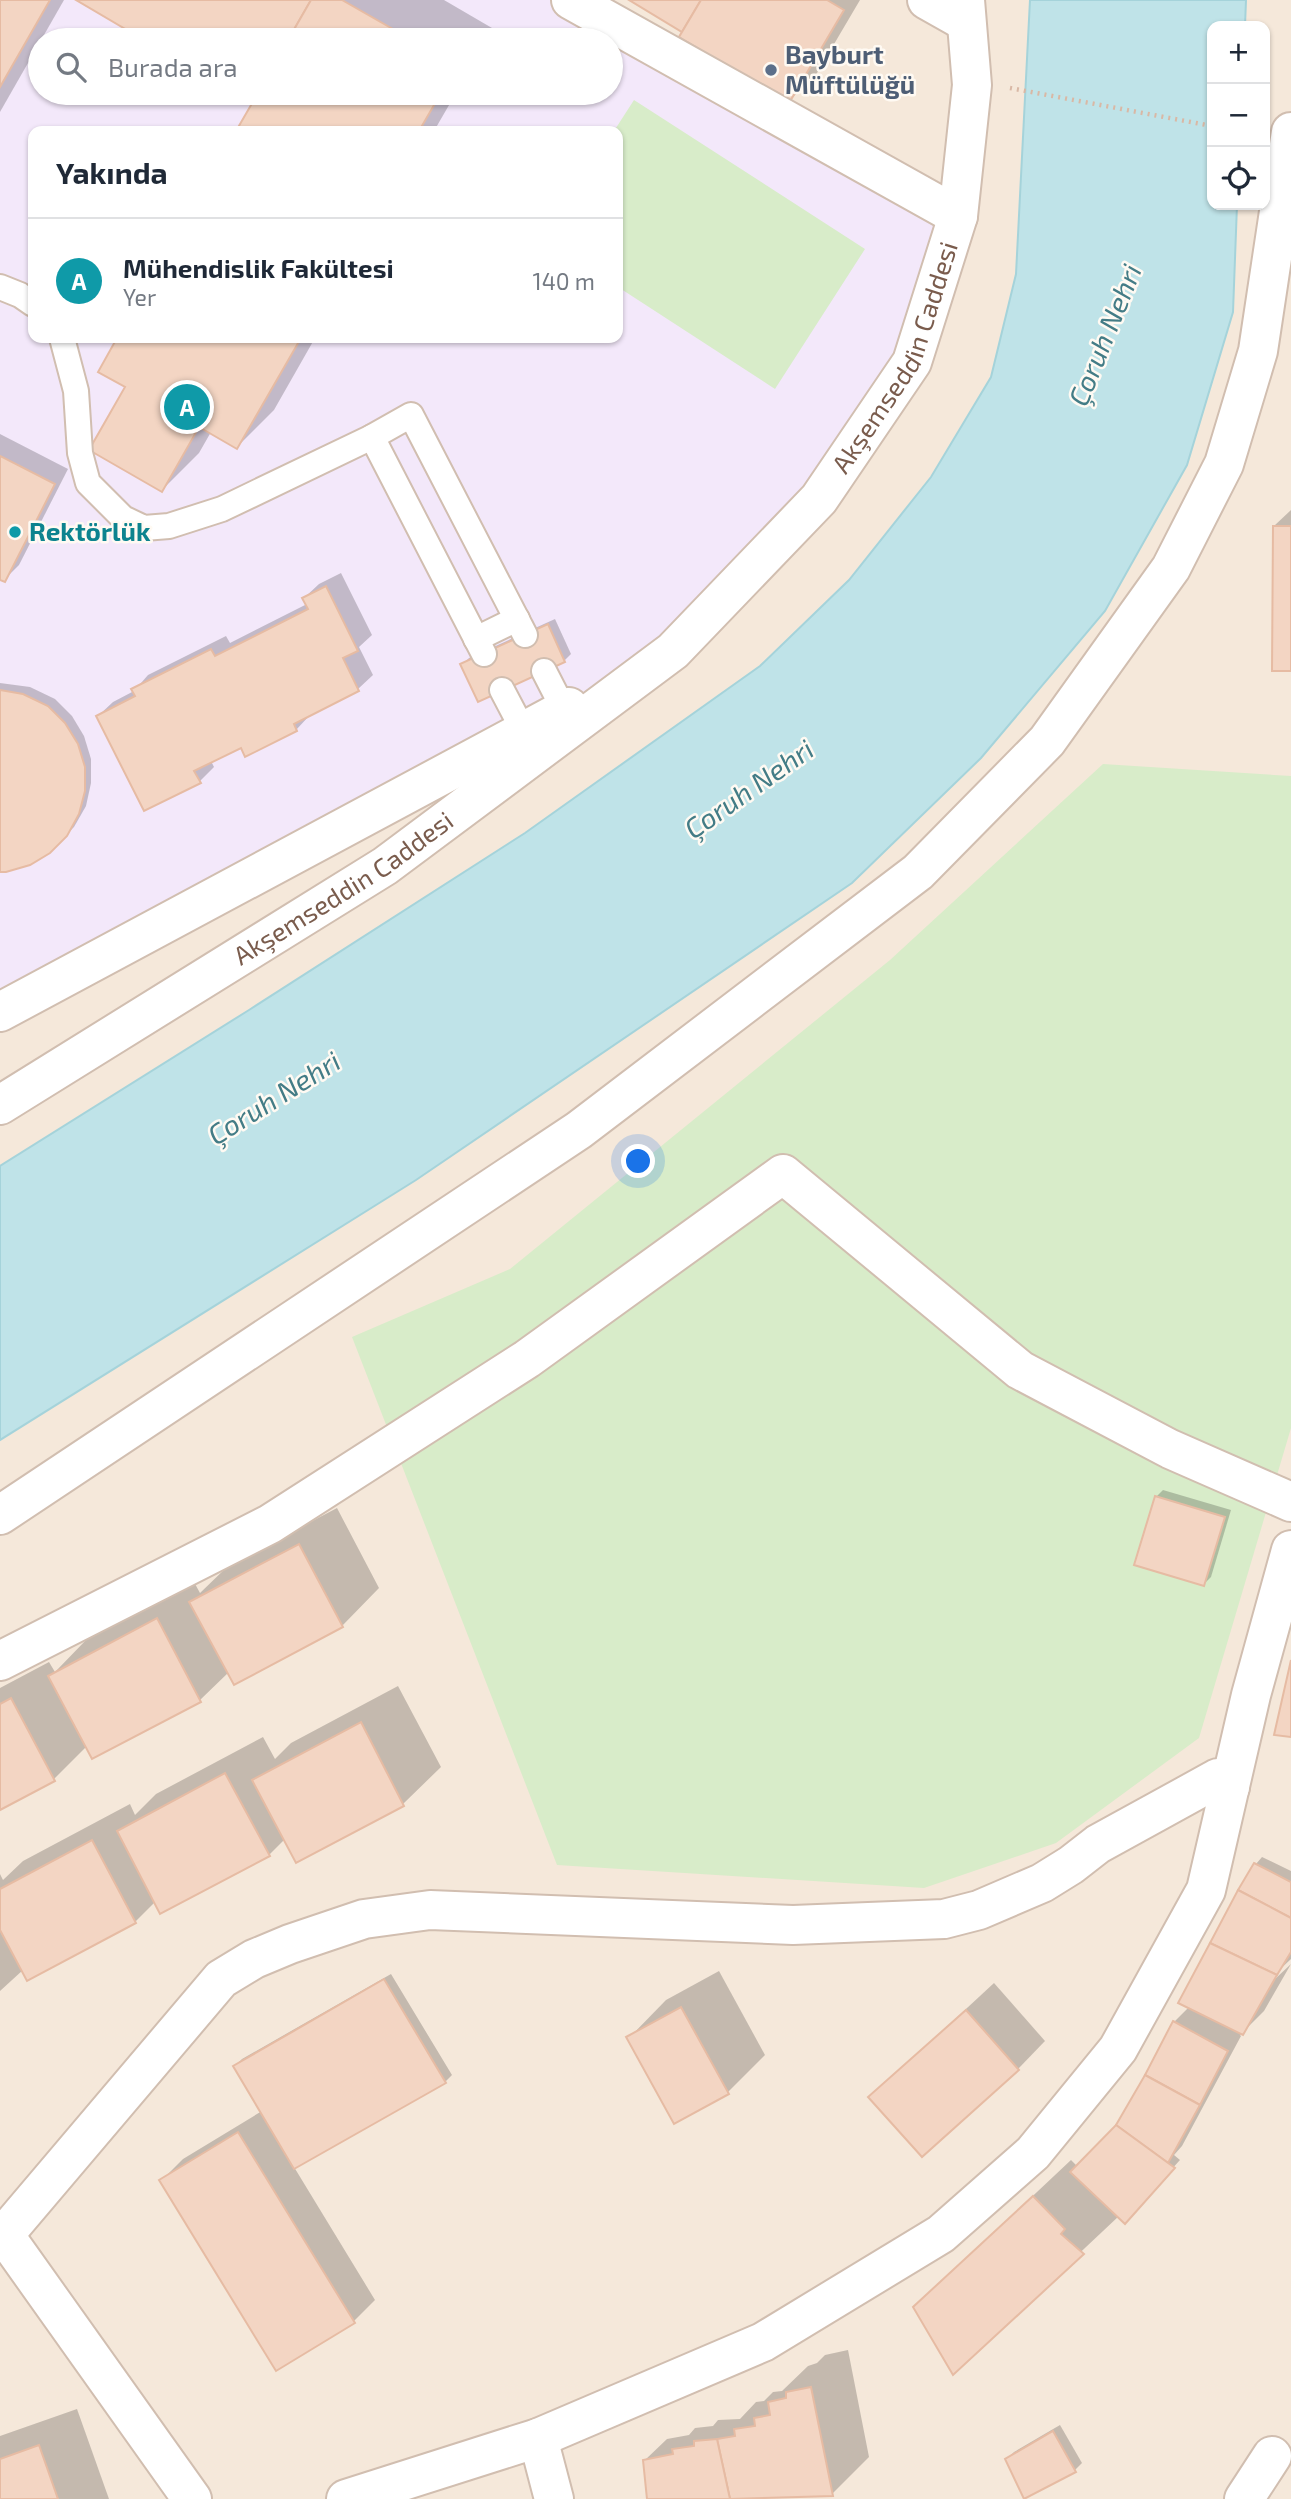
<!DOCTYPE html>
<html lang="tr">
<head>
<meta charset="utf-8">
<style>
  :root { --surface:#fff; --page:#f6f6f7; --text:#1f2937; --muted:#747a83; --line:#e0e1e3; --accent:#0f766e }
  body { margin:0; font-family:"Exo 2",sans-serif; background:var(--page); color:var(--text) }
  .controls { position:absolute; right:21px; top:21px; display:grid; overflow:hidden; border-radius:14px; box-shadow:0 2px 5px #0004 }
  .controls button { width:63px; height:63px; display:grid; place-items:center; padding:0; border:0; border-bottom:2px solid var(--line); background:var(--surface); color:var(--text); font:35px sans-serif }
  .you { position:absolute; left:639px; top:1162px; width:24px; height:24px; margin:-18px; border:5px solid #fff; border-radius:50%; background:#1a73e8; box-shadow:0 0 0 10px #1a73e833 }
  .badge { display:grid; place-items:center; width:46px; height:46px; border-radius:50%; background:var(--accent); color:#fff; font-size:23px; font-weight:700 }
  .pin { position:absolute; translate:-50% -50%; border:4px solid #fff; box-shadow:0 2px 7px #0006 }
  .list { margin:0; padding:0; list-style:none }
  h2 { display:flex; justify-content:space-between; align-items:center; height:91px; margin:0; padding:0 28px; font-size:30px }
  h2 small { font-size:23px; font-weight:400; color:var(--muted) }
  .list li { display:grid; grid-template-columns:46px 1fr auto; gap:21px; align-items:center; box-sizing:border-box; height:126px; padding:0 28px; border-top:2px solid var(--line) }
  .list b { display:block; font-size:26px; white-space:nowrap }
  .list p { margin:0; font-size:23px; white-space:nowrap; color:var(--muted) }
  .list em { font-size:23px; font-style:normal; color:var(--muted) }
  .icon { flex:none; width:38px; height:38px; fill:none; stroke:currentColor; stroke-width:2; stroke-linecap:round; stroke-linejoin:round }
  .map { position:relative; flex:none; width:1291px; height:2499px; overflow:hidden }
  .search { position:absolute; background:var(--surface); box-shadow:0 2px 5px #0004; left:28px; top:28px; width:595px; height:77px; display:flex; align-items:center; gap:18px; box-sizing:border-box; padding:0 24px; border-radius:38px; color:var(--muted); font-size:26px }
  .panel { position:absolute; background:var(--surface); box-shadow:0 2px 5px #0004; left:28px; top:126px; width:595px; height:217px; border-radius:14px }
  .map>svg:first-child { display:block }
</style>
</head>
<body>
<div class="map">
<svg width="1291" height="2499" viewBox="0 0 1291 2499">
  <rect width="100%" height="100%" fill="#fdf6ec"/>
  <path fill="#f5e8da" fill-rule="evenodd" d="M0,0h1291v2499h-1291zM1212,26h53v179h-53zM40,40h571v53h-571zM33,131h585v207h-585z"/>
  <path fill="#f3e8fa" fill-rule="evenodd" d="M0,0h571l387,216 -46,146 -239,289 -673,361zM40,40h571v53h-571zM33,131h585v207h-585z"/>
  <g fill="#d8ecc9">
    <polygon points="634,100 865,249 775,389 618,287 618,131 614,131"/>
    <polygon points="1103,764 1291,776 1291,1428 1199,1738 1056,1843 924,1888 557,1865 352,1337 510,1269 890,960"/>
  </g>
  <polygon fill="#bfe3e8" stroke="#a5d3da" stroke-width="2" points="1030,0 1246,0 1245,26 1212,26 1212,205 1237,205 1233,312 1187,465 1105,611 981,758 852,883 416,1180 0,1440 0,1166 249,1010 525,833 760,666 849,580 931,477 991,377 1016,274"/>
  <g fill="#0003">
    <polygon points="0,0 64,0 0,112"/>
    <polygon points="80,0 444,0 492,28 486,40 147,40"/>
    <polygon points="633,0 860,0 817,73 789,101 685,31"/>
    <polygon points="235,93 456,93 434,131 238,131 253,104"/>
    <polygon points="119,338 315,338 274,410 237,447 211,432 199,453 162,490 127,387 100,371"/>
    <polygon points="0,434 68,469 19,565 4,580 0,578"/>
    <polygon points="1291,510 1291,669 1274,526"/>
    <polygon points="341,573 372,635 359,647 373,675 358,689 310,715 296,730 242,745 211,761 214,767 200,781 98,716 113,702 134,691 148,675 226,636 230,643 307,604 304,598 319,584"/>
    <polygon points="555,619 571,654 564,661 463,664 469,658"/>
    <polygon points="0,683 30,687 55,699 72,716 84,736 91,759 91,783 86,806 74,827 49,852 0,870"/>
    <polygon points="1163,1490 1231,1510 1211,1577 1204,1584 1156,1497"/>
    <polygon points="337,1508 379,1588 342,1626 229,1672 200,1700 92,1757 87,1746 54,1779 0,1808 0,1688 49,1662 55,1672 87,1639 194,1582 200,1593 229,1565"/>
    <polygon points="398,1686 441,1767 403,1804 296,1861 285,1839 269,1855 156,1901 135,1922 23,1970 0,1991 0,1874 3,1880 23,1861 130,1804 135,1815 156,1794 263,1737 275,1759 291,1743"/>
    <polygon points="1262,1857 1291,1871 1291,1959 1275,1974 1275,1979 1291,1964 1264,2011 1240,2035 1241,2036 1182,2146 1174,2155 1180,2160 1131,2214 1119,2216 953,2372 915,2307 1071,2160 1078,2167 1117,2126 1174,2022 1189,2007 1256,1864"/>
    <polygon points="719,1971 765,2055 728,2092 629,2038 666,2000"/>
    <polygon points="391,1974 452,2075 445,2082 294,2167 375,2300 353,2322 162,2180 183,2159 262,2111 235,2066 242,2059"/>
    <polygon points="994,1983 1045,2041 1018,2069 871,2097"/>
    <polygon points="848,2350 869,2457 832,2494 752,2499 648,2499 645,2460 667,2439 689,2435 695,2428 713,2426 718,2420 740,2419 756,2402 764,2401 773,2392 782,2391 808,2366 817,2363 825,2355"/>
    <polygon points="77,2409 109,2499 0,2499 0,2436"/>
    <polygon points="1060,2425 1082,2463 1075,2470 1025,2497 1007,2459 1014,2452"/>
  </g>
  <g fill="#f3d5c3" stroke="#e6bba3" stroke-width="2">
    <polygon points="0,0 50,0 0,87"/>
    <polygon points="76,0 311,0 288,40 144,40"/>
    <polygon points="311,0 342,0 412,40 288,40"/>
    <polygon points="629,0 701,0 682,32"/>
    <polygon points="701,0 827,0 844,10 789,103 679,37"/>
    <polygon points="232,93 258,93 251,104"/>
    <polygon points="258,93 441,93 419,131 236,131"/>
    <polygon points="117,338 301,338 237,449 199,427 162,492 89,450 125,387 98,372"/>
    <polygon points="0,456 55,484 5,582 0,580"/>
    <polygon points="1273,526 1291,526 1291,671 1272,671"/>
    <polygon points="326,586 358,651 343,658 359,691 294,724 297,731 245,757 241,748 194,771 201,783 144,811 96,716 135,696 131,689 211,649 215,656 308,609 302,598"/>
    <polygon points="548,624 565,662 478,702 460,664"/>
    <polygon points="0,690 23,694 48,706 65,723 78,744 85,767 85,791 79,814 67,836 50,853 30,865 6,872 0,872"/>
    <polygon points="1155,1496 1225,1517 1204,1586 1134,1565"/>
    <polygon points="299,1544 343,1627 234,1685 189,1602"/>
    <polygon points="157,1618 201,1702 92,1759 48,1676"/>
    <polygon points="1291,1660 1291,1737 1274,1735"/>
    <polygon points="11,1698 55,1781 0,1810 0,1704"/>
    <polygon points="361,1722 404,1806 296,1863 252,1780"/>
    <polygon points="225,1773 270,1856 160,1914 117,1831"/>
    <polygon points="92,1840 136,1923 27,1981 0,1930 0,1889"/>
    <polygon points="1254,1863 1291,1882 1291,1918 1238,1890"/>
    <polygon points="1238,1890 1291,1918 1291,1952 1277,1975 1210,1943"/>
    <polygon points="1210,1943 1277,1975 1243,2035 1178,2003"/>
    <polygon points="384,1979 446,2083 294,2169 233,2066"/>
    <polygon points="681,2007 729,2094 674,2124 626,2037"/>
    <polygon points="966,2010 1019,2070 922,2157 868,2097"/>
    <polygon points="1173,2021 1228,2051 1200,2105 1145,2075"/>
    <polygon points="1145,2075 1200,2105 1168,2163 1116,2125"/>
    <polygon points="1116,2125 1175,2168 1125,2224 1070,2172"/>
    <polygon points="238,2132 355,2323 276,2371 159,2180"/>
    <polygon points="1033,2196 1065,2229 1061,2234 1084,2254 953,2375 913,2307"/>
    <polygon points="811,2387 833,2496 730,2499 717,2439 735,2436 734,2429 755,2426 754,2418 770,2415 768,2402 786,2398 786,2392"/>
    <polygon points="1053,2431 1076,2472 1024,2499 1005,2459"/>
    <polygon points="717,2439 730,2499 647,2499 643,2460 673,2454 672,2449 694,2446 694,2441"/>
    <polygon points="39,2445 58,2499 0,2499 0,2459"/>
  </g>
  <g fill="none" stroke-linecap="round" stroke-linejoin="round">
    <defs>
      <g id="service">
        <polyline points="0,287 20,295 33,304"/>
        <polyline points="62,338 76,391 80,453 88,483 123,518 144,528 169,526 222,509 372,437"/>
        <polyline points="476,639 517,619"/>
        <polyline points="484,654 372,437 411,415 525,635"/>
        <polyline points="544,671 564,710"/>
        <polyline points="502,690 523,730"/>
      </g>
      <g id="minor">
        <polyline points="571,0 958,216"/>
        <polyline points="927,0 966,22"/>
        <polyline points="0,1515 579,1130 918,872 1047,741 1171,568 1224,464 1258,351 1291,132"/>
        <polyline points="0,1661 270,1524 527,1359 783,1174 1020,1370 1170,1449 1291,1502"/>
        <polyline points="0,2229 192,2499"/>
        <polyline points="4,2235 221,1979 254,1959 290,1944 364,1919 430,1910 793,1925 944,1919 979,1910 1042,1883 1071,1865 1098,1844 1218,1778 1230,1787"/>
        <polyline points="538,2438 554,2499"/>
        <polyline points="1244,2499 1272,2456"/>
      </g>
      <g id="tertiary">
        <polyline points="0,1012 569,707"/>
        <path id="s1" d="M0,1105l385,-239 288,-215 146,-152 93,-137 46,-146 14,-131 -7,-85"/>
        <polyline points="346,2499 538,2438 763,2342 941,2234 1033,2153 1118,2049 1206,1890 1251,1695 1291,1550"/>
      </g>
    </defs>
    <use href="#service" stroke="#d1beb0" stroke-width="28"/>
    <use href="#minor" stroke="#d1beb0" stroke-width="42"/>
    <use href="#tertiary" stroke="#d1beb0" stroke-width="42"/>
    <polyline stroke="#d9b8a5" stroke-width="4.5" stroke-dasharray="2 5" stroke-linecap="butt" points="1010,88 1212,126"/>
    <use href="#service" stroke="#fff" stroke-width="24"/>
    <use href="#minor" stroke="#fff" stroke-width="38"/>
    <use href="#tertiary" stroke="#fff" stroke-width="38"/>
  </g>
  <circle fill="#5c6f8a" stroke="#fffaf3" stroke-width="2.5" cx="771" cy="70" r="7"/>
  <circle fill="#0f9aa8" stroke="#fffaf3" stroke-width="2.5" cx="15" cy="532" r="7"/>
  <g text-anchor="middle" stroke-width="5" stroke-linejoin="round" paint-order="stroke">
    <g font-size="26" font-weight="bold" fill="#4e5e75" stroke="#fffaf3" text-anchor="start">
      <text x="785" y="64">Bayburt<tspan x="785" dy="30">Müftülüğü</tspan></text>
    </g>
    <g font-size="26" fill="#7a5c4d" stroke="#fffaf3">
      <text dy="9" stroke="none"><textPath href="#s1" startOffset="1186">Akşemseddin Caddesi</textPath></text>
      <text dy="9" stroke="none"><textPath href="#s1" startOffset="406">Akşemseddin Caddesi</textPath></text>
    </g>
    <g font-size="26" font-weight="bold" fill="#0d838f" stroke="#fffaf3" text-anchor="start">
      <text x="29" y="541">Rektörlük</text>
    </g>
    <g font-size="28" font-style="italic" fill="#437c86" stroke="#fffaf3">
      <text transform="translate(1105 335) rotate(-68)" y="10">Çoruh Nehri</text>
      <text transform="translate(749 789) rotate(-35)" y="10">Çoruh Nehri</text>
      <text transform="translate(274 1098) rotate(-32)" y="10">Çoruh Nehri</text>
    </g>
  </g>
</svg>
<div class="controls">
<button>+</button>
<button>−</button>
<button><svg class="icon" aria-label="locate" viewBox="0 0 24 24"><circle cx="12" cy="12" r="6"/><path d="M12 2v4M12 18v4M2 12h4M18 12h4"/></svg></button>
</div>
<div class="you"></div>
<div class="pin badge" style="left:187px;top:407px;background:#0f9aa8">A</div>
<div class="search"><svg class="icon" aria-label="search" viewBox="0 0 24 24"><circle cx="10" cy="10" r="6"/><path d="M15 15l6 6"/></svg>Burada ara</div>
<section class="panel">
<h2>Yakında<small></small></h2>
<ul class="list">
<li><span class="badge" style="background:#0f9aa8">A</span><div><b>Mühendislik Fakültesi</b><p>Yer</p></div><em>140 m</em></li>
</ul>
</section>
</div>
</body>
</html>
